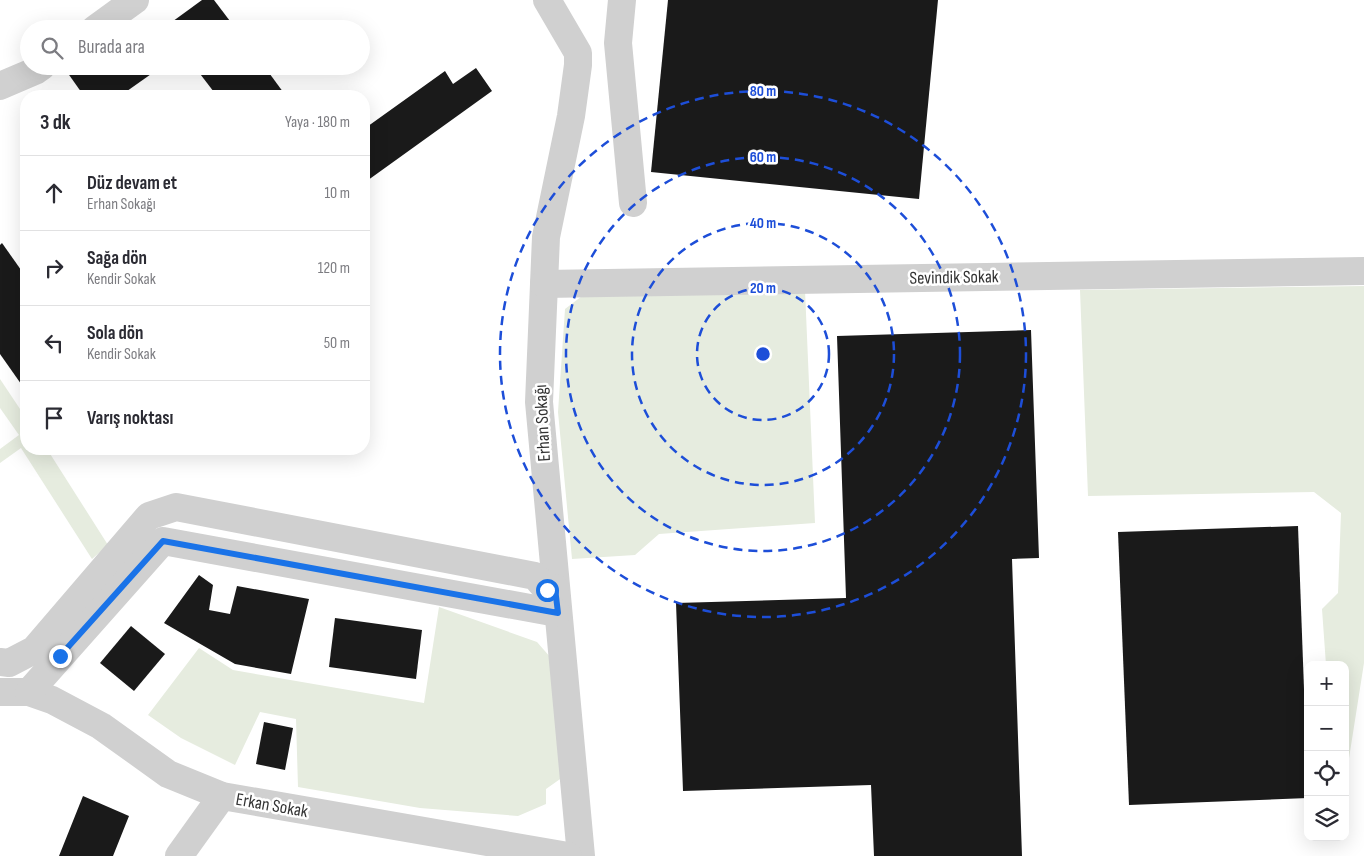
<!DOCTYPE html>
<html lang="tr">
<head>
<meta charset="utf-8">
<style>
  :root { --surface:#fff; --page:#f2f2f3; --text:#2b2b33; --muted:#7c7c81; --line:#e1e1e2 }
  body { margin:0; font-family:"Sofia Sans Condensed",sans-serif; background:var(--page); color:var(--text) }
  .controls { position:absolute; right:15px; bottom:15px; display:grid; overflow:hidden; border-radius:10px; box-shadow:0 5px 20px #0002 }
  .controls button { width:45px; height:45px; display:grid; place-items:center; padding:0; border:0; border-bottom:1px solid var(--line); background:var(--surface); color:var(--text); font:25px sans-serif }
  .stop { position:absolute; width:15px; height:15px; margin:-11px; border:4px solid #1a73e8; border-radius:50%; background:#fff }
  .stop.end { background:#1a73e8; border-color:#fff; box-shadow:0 1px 5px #0008 }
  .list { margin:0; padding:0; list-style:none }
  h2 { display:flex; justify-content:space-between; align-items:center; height:65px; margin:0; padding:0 20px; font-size:21px }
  h2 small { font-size:16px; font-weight:400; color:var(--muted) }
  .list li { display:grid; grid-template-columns:32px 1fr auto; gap:15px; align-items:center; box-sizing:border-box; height:75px; padding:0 20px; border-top:1px solid var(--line) }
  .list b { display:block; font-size:19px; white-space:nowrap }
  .list p { margin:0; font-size:16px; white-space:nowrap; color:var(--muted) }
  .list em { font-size:16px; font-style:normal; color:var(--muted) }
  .icon { flex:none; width:28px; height:28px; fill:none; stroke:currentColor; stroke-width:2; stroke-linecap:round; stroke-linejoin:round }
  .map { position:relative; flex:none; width:1364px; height:856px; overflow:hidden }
  .search { position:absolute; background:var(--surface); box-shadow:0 5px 20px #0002; left:20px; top:20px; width:350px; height:55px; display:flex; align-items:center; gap:12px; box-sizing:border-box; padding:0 18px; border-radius:28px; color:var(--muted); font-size:19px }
  .panel { position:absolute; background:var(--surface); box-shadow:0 5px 20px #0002; left:20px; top:90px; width:350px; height:365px; border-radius:20px }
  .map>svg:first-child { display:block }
</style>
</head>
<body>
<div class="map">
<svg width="1364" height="856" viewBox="0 0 1364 856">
  <rect width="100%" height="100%" fill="#fff"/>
  <g fill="#e6ecdf">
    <polygon points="1364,286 1364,663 1347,771 1345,771 1345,665 1326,665 1322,609 1338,593 1341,513 1314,492 1088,496 1080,290"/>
    <polygon points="805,290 815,523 659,534 635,555 572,559 558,412 565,309 586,293"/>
    <polygon points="0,379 26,418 26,449 47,449 108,545 92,559 21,448 0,463 0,449 19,435 0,408"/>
    <polygon points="439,607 537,642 551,658 563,777 546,789 546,804 518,816 420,808 298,787 296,719 260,712 235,765 181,738 148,715 199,648 233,670 424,703"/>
  </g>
  <g fill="#1a1a1a">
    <polygon points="202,0 214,0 236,29 166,29 165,27"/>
    <polygon points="668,0 938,0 919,199 651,172"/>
    <polygon points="75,66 150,66 154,72 120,96 84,96 67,72"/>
    <polygon points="194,66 264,66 286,96 217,96"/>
    <polygon points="476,68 492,91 364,183 364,129 445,71 453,84"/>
    <polygon points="2,243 26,277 26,391 0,354 0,245"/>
    <polygon points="1031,330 1039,558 1012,559 1022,856 874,856 871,785 683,791 676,603 846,598 837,336"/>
    <polygon points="1298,526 1308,798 1129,805 1118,532"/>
    <polygon points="199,575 213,585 209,610 230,614 237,586 309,599 291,674 235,664 164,623"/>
    <polygon points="335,618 422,630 416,679 329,667"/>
    <polygon points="131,626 165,654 134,691 100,663"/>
    <polygon points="264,722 293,728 285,770 256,764"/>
    <polygon points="83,796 129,816 113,856 59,856"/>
  </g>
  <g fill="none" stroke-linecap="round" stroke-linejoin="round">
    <g stroke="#d0d0d0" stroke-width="28">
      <polyline points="547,0 578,53 578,65 571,116 546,237 539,402 581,856"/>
      <polyline points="622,0 618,43 633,203"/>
      <polyline points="95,29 135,0"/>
      <polyline points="0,86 35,71 42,66"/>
      <polyline points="544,284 1364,271"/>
      <polyline points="0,662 9,663 34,650 149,516 176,507 535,576 547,590 555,588"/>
      <polyline points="0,692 29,692 52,700 101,726 168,774 222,796 568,856"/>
      <polyline points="29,692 163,541 557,613"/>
      <polyline points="179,856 222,796"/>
    </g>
  </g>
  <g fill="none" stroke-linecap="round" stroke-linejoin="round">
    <polyline stroke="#1a73e8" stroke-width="6" points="60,656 163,541 558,613 555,588 547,590"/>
  </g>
  <g fill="none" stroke="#1d4ed8" stroke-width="2.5" stroke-dasharray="9 6">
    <circle cx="763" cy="354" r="66"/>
    <circle cx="763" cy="354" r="131"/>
    <circle cx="763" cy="354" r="197"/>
    <circle cx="763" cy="354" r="263"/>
  </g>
  <g text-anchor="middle" stroke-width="5" stroke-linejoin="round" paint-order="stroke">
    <g font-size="18" fill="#333" stroke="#fff">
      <text transform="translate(954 277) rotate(-1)" y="6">Sevindik Sokak</text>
      <text transform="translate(542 423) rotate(-93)" y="6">Erhan Sokağı</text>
      <text transform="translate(272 805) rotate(10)" y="6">Erkan Sokak</text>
    </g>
  </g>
  <circle cx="763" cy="354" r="8" fill="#1d4ed8" stroke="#fff" stroke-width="2.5"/>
  <g font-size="15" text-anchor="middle" font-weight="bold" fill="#1d4ed8" stroke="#fff" stroke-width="5" stroke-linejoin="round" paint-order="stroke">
    <text x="763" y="96">80 m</text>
    <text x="763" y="162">60 m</text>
    <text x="763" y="228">40 m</text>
    <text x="763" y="293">20 m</text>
  </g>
</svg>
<div class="controls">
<button>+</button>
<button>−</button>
<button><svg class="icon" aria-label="locate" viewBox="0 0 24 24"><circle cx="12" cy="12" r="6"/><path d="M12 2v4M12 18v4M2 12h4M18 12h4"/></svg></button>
<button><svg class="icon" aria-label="layers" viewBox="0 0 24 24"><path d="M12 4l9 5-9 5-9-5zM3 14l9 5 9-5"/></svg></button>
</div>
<div class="stop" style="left:547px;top:590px"></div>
<div class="stop end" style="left:60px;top:656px"></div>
<div class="search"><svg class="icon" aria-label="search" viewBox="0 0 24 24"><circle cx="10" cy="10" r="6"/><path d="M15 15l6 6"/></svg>Burada ara</div>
<section class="panel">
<h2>3 dk<small>Yaya · 180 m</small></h2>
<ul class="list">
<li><svg class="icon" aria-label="ahead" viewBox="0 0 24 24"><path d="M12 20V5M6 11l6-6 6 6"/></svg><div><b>Düz devam et</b><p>Erhan Sokağı</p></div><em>10 m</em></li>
<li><svg class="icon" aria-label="right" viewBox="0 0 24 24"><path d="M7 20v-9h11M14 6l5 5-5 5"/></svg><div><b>Sağa dön</b><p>Kendir Sokak</p></div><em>120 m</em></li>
<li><svg class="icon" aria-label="left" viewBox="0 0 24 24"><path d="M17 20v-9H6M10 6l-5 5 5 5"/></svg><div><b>Sola dön</b><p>Kendir Sokak</p></div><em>50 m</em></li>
<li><svg class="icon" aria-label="arrive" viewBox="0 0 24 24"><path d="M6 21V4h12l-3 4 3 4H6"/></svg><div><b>Varış noktası</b></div></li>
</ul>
</section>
</div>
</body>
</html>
